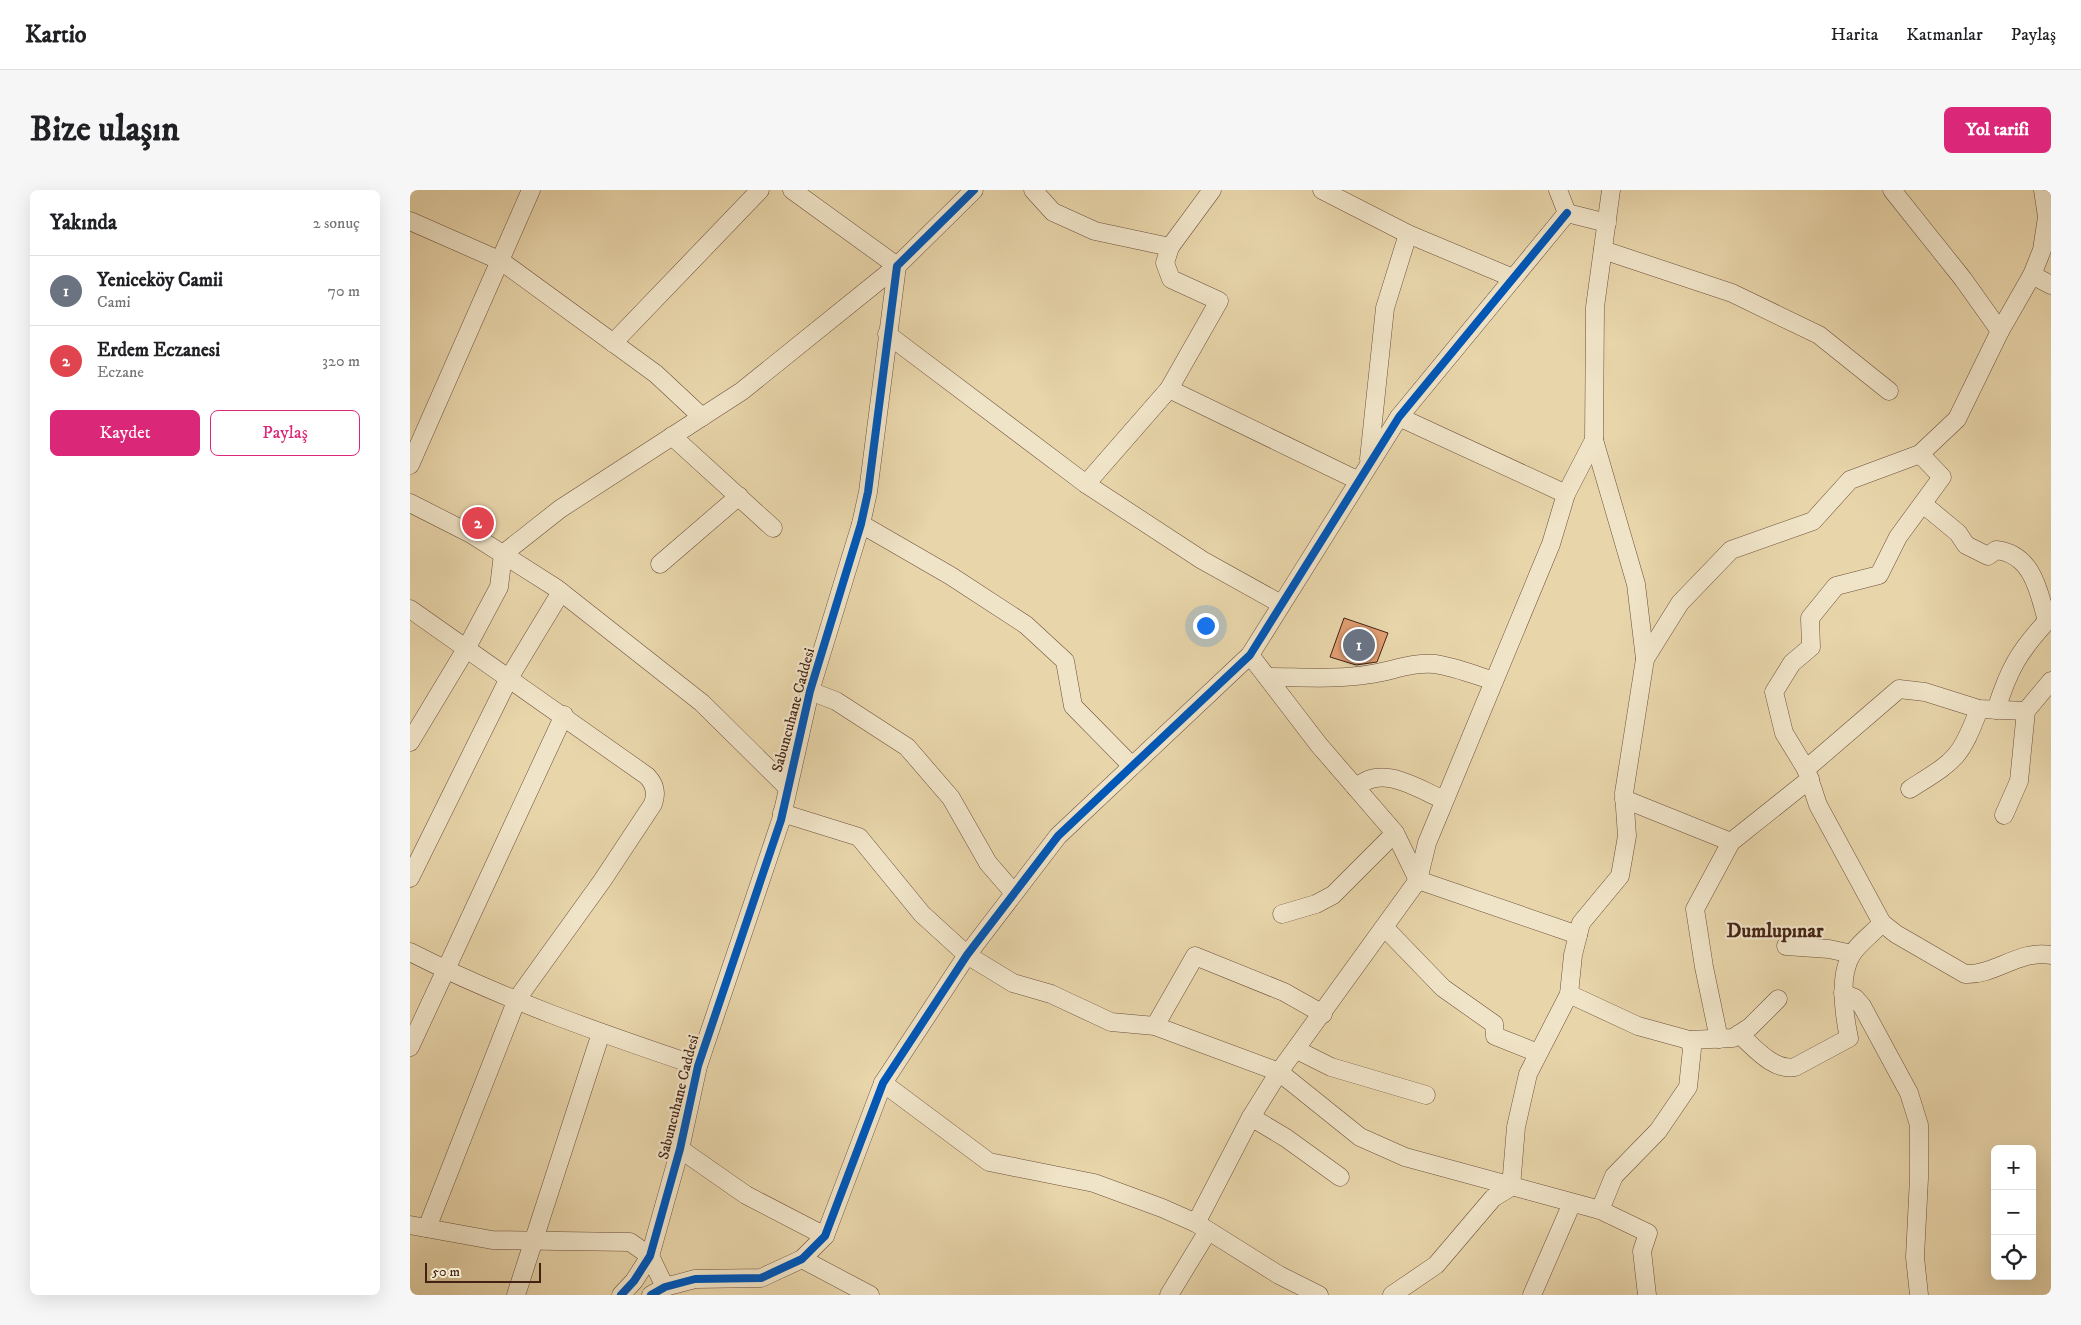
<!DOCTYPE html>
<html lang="tr">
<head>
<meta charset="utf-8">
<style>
  :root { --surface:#fff; --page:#f6f6f6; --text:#202124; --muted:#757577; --line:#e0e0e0; --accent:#db2777 }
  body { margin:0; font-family:"IM FELL DW Pica",serif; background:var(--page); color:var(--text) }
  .controls { position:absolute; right:15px; bottom:15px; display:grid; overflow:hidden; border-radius:8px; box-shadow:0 5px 20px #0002 }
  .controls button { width:45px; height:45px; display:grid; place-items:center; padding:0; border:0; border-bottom:1px solid var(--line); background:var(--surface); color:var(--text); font:25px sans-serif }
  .scale { position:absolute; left:15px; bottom:12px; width:116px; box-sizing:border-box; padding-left:5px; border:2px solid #432216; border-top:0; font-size:14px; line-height:18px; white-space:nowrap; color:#432216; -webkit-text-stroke:4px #f0e4c8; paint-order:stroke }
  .you { position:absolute; left:795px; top:435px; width:18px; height:18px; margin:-12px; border:4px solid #fff; border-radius:50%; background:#1a73e8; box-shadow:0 0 0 8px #1a73e833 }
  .badge { display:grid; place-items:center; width:32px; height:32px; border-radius:50%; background:var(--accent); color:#fff; font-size:16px; font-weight:700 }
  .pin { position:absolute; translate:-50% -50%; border:2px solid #fff; box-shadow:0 1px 5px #0006 }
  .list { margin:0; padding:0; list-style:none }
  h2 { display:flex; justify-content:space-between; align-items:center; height:65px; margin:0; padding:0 20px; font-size:21px }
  h2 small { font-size:16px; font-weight:400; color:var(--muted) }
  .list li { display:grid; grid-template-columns:32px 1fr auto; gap:15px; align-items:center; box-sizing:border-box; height:70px; padding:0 20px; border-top:1px solid var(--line) }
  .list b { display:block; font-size:19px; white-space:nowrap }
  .list p { margin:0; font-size:16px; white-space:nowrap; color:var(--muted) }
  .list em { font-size:16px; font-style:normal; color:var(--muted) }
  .actions { display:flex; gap:10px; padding:15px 20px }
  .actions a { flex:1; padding:11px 0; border:1px solid var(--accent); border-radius:8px; text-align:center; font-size:18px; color:var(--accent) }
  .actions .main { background:var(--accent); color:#fff }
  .icon { flex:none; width:28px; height:28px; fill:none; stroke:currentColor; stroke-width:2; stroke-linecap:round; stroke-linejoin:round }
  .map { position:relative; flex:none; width:1641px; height:1105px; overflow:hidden; border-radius:8px }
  header { display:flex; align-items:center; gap:30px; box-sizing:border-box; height:70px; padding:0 25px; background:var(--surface); border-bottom:1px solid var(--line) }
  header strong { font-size:24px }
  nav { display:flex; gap:28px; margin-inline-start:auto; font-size:18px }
  .intro { display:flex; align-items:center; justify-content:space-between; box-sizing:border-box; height:120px; padding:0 30px }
  h1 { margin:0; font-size:35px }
  .button { padding:12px 22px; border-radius:8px; background:var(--accent); color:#fff; font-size:18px; font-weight:700 }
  main { display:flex; gap:30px; padding:0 30px }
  aside { flex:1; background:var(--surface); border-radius:8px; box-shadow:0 5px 20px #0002 }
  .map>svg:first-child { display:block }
</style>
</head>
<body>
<header>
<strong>Kartio</strong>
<nav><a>Harita</a><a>Katmanlar</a><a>Paylaş</a></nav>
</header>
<div class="intro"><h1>Bize ulaşın</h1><a class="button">Yol tarifi</a></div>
<main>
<aside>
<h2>Yakında<small>2 sonuç</small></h2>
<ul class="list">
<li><span class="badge" style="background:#6b7280">1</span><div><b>Yeniceköy Camii</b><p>Cami</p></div><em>70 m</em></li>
<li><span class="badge" style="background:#e0444e">2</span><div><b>Erdem Eczanesi</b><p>Eczane</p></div><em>320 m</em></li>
</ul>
<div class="actions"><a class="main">Kaydet</a><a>Paylaş</a></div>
</aside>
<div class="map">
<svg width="1641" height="1105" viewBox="0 0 1641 1105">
  <rect width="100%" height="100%" fill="#e8d5aa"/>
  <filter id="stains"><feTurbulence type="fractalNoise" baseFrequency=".004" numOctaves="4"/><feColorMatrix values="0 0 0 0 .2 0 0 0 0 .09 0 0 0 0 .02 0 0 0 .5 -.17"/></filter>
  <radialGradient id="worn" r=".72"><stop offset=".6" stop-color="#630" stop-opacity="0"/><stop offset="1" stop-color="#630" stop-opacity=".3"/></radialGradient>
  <polygon fill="#e19e72" stroke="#432216" points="934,428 978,443 967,472 946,475 920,467"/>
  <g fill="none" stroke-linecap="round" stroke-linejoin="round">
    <defs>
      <g id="minor">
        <polyline points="623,0 643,22 685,41 760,57 802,0"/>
        <polyline points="912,0 998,44 1103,88"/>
        <polyline points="1148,0 1157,23"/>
        <polyline points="1482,0 1553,89 1590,141"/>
        <polyline points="1157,23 1197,33"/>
        <polyline points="0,31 91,71 246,184 292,227"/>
        <polyline points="1193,60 1322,103 1409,145 1479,201"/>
        <polyline points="1622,85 1641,95"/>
        <polyline points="477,144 676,294 792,370 871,414"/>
        <polyline points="203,153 350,0"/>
        <polyline points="759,199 947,290"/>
        <polyline points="989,227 1156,304"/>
        <polyline points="262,246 363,338"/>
        <polyline points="959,269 975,118 998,44"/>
        <polyline points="0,275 121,0"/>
        <polyline points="676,294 759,199 809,111 761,89 755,73 760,57"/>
        <polyline points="0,313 61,344 146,398 292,513 377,597"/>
        <path d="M1513,314l35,29 8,12 22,11 8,-6c37,4 43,42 51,71 -29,32 -38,48 -51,89"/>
        <polyline points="451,334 541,386 616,435 655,471 663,516 722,576"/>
        <polyline points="250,374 329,306"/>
        <path d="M0,419l237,167c8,8 10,17 6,28l-51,77 -85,118 -90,229"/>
        <polyline points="840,465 909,555 985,643 1008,690 1168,745"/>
        <polyline points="1235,469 1270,413 1321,360 1403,331 1440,290 1510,264 1547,229 1590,141 1622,85 1632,60 1637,27 1633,0"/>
        <path d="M857,487c34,0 70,3 104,-3 21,-3 41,-12 64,-10 20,3 40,11 59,17"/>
        <polyline points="400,501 426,511 497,557 541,608 578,673 604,703"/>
        <polyline points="0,552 56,459 89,397 93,364 150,319 332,201 487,76 382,0"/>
        <polyline points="1396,579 1489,499 1515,502 1569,519 1616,521"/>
        <path d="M946,598c25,-25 62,1 88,12"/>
        <path d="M1500,599c44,-28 50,-29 69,-80"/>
        <polyline points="1214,609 1321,652 1285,719 1294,777 1309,849"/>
        <polyline points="372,623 449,647 512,724 557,765 603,793 641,804 701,832 745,836 869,882 950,947 995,967 1190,1020 1238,1043 1232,1061 1237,1105"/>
        <polyline points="1594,625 1609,591 1616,521 1641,491"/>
        <polyline points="1321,652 1400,589"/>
        <polyline points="0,688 99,488 151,402"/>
        <polyline points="872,724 906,714 923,705 985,643"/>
        <path d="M1472,733l14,11 69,40c29,2 55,-25 86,-19"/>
        <polyline points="975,738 1033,798 1084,834 1085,846 1128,863"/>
        <polyline points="1376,756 1419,759 1442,764"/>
        <path d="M0,762c92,47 190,81 288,114"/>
        <polyline points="1433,803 1445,808 1452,816 1499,903 1509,935 1509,988 1505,1067 1509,1105"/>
        <polyline points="1159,804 1228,836 1279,850 1323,848 1340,837 1368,809"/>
        <polyline points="745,836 785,766 874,802 913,824"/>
        <path d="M1329,844c16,14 34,37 56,33l54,-29c-5,-24 -11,-62 3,-84 7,-11 21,-21 30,-31l-64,-118 -12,-36 -22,-36 -10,-41 18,-29 19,-16 -1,-29 26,-32 43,-11 19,-38 44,-60 -22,-23"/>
        <polyline points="0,857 154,525"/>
        <polyline points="887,860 921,877 1016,905"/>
        <polyline points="473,893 579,972 684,993 752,1018 786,1033 869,1085 909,1105"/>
        <polyline points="841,927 876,948 930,987"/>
        <polyline points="270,959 336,1005 415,1046"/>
        <polyline points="1101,997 1106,937 1118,884 1159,804 1163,765 1171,733 1210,686 1217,646 1214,603 1235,469 1226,394 1184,250"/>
        <polyline points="1190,1020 1204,986 1248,941 1278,897 1282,859 1279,850"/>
        <polyline points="786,1033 841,927 869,882 1008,690 1017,653 1141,354 1156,304 1184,250 1185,117 1201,0"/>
        <polyline points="0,1035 82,1050 220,1052 240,1066 255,1097"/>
        <polyline points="392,1069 460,1105"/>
        <polyline points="106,1105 191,843"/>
        <polyline points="211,1105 224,1091 240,1066 270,959 288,876 371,630 400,501 451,334 458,302 487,76 564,0"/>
        <polyline points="241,1105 255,1097 285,1089 351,1088 392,1069 415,1046 473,893 557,765 648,646 840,465 989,227 1157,23"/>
        <polyline points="759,1105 798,1041"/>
        <polyline points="982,1105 1026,1075 1083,1008 1101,997"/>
        <polyline points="1122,1105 1162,1013"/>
      </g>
    </defs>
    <use href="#minor" stroke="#6c4f3b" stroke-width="19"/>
    <use href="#minor" stroke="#f0e4c8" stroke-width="18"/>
    <defs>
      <g id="cycleway">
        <polyline points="211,1105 224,1091 240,1066 270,959 288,876 371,630 400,501 451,334 458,302 487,76 564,0"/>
        <polyline points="241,1105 255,1097 285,1089 351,1088 392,1069 415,1046 473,893 557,765 648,646 840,465 989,227 1157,23"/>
      </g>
    </defs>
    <use href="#cycleway" stroke="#f0e4c8" stroke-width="11"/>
    <use href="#cycleway" stroke="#0057b8" stroke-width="8"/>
  </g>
  <g text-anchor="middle" stroke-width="4.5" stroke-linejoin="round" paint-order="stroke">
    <g font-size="15" fill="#432216" stroke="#f0e4c8">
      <text transform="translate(383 520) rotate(-75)" y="5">Sabuncuhane Caddesi</text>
      <text transform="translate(268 907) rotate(-76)" y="5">Sabuncuhane Caddesi</text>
    </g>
    <g font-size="20" font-weight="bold" fill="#432216" stroke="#f0e4c8">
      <text x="1365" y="747">Dumlupınar</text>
    </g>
  </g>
  <rect width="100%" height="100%" filter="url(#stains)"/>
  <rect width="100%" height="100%" fill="url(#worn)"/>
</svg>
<div class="controls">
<button>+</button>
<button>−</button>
<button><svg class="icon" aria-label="locate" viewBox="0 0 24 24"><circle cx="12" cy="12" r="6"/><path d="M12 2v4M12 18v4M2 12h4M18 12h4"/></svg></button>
</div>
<div class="scale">50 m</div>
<div class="you"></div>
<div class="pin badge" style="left:949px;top:455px;background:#6b7280">1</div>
<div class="pin badge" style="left:68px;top:333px;background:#e0444e">2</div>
</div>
</main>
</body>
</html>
